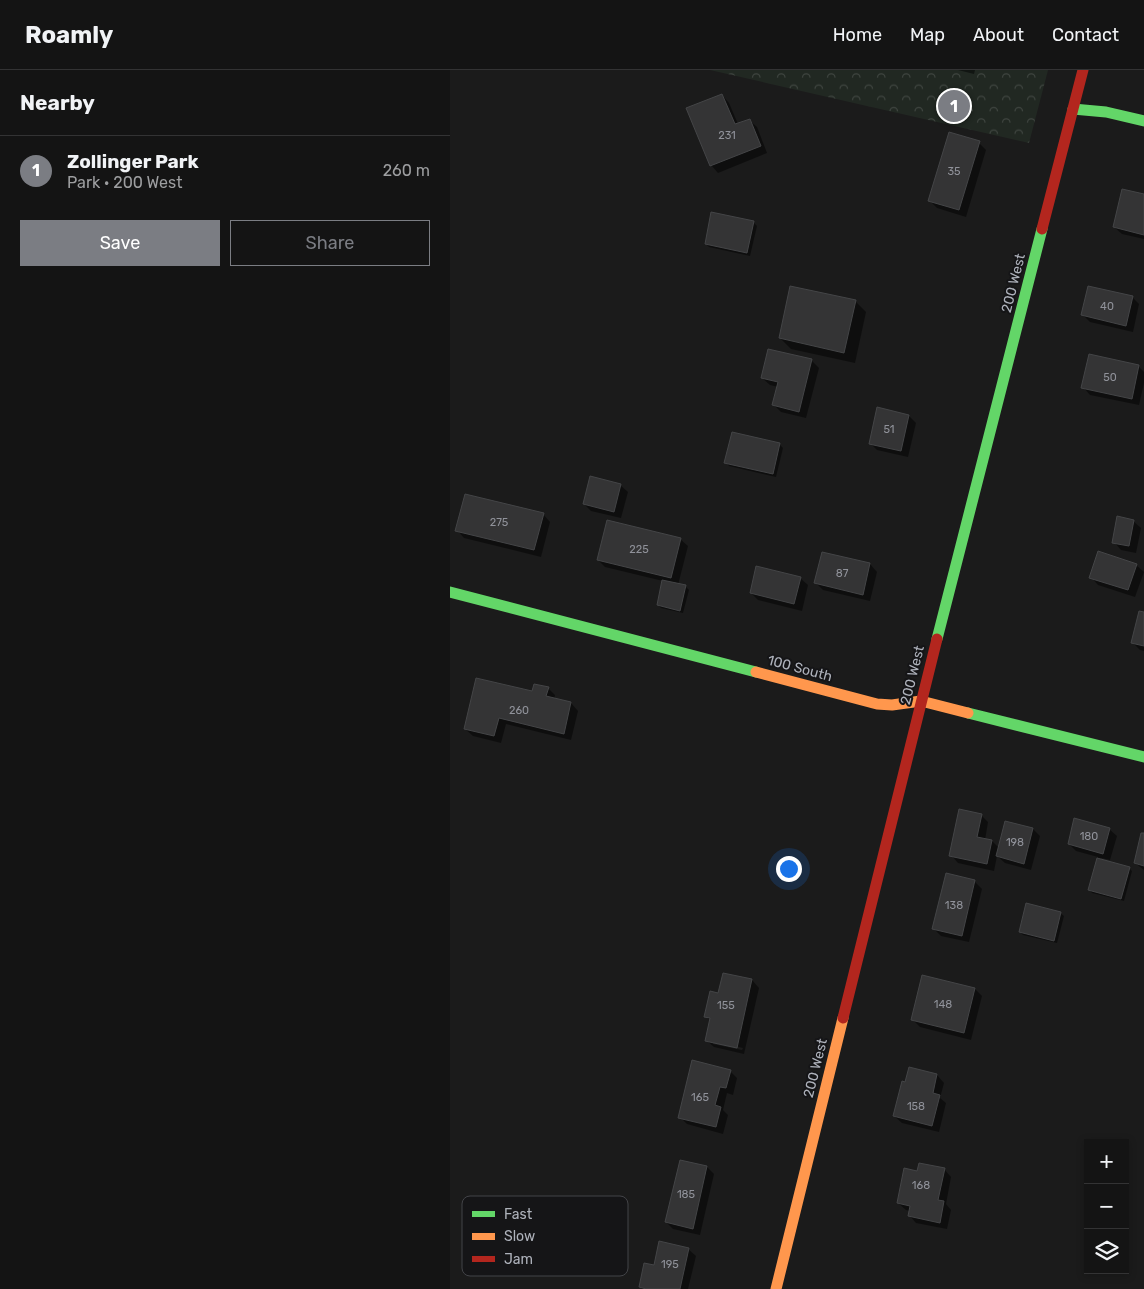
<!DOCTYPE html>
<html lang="en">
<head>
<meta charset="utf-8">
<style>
  :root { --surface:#141414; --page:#212122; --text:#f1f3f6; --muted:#9d9ea0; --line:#333334; --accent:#7b7d83 }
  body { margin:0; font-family:Rubik,sans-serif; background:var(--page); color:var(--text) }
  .controls { position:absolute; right:15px; bottom:15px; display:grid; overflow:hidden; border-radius:0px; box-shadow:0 2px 8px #0003 }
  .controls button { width:45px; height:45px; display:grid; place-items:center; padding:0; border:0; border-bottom:1px solid var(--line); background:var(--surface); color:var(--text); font:25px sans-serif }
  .you { position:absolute; left:338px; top:798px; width:18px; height:18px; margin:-12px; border:4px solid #fff; border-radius:50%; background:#1a73e8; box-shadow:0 0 0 8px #1a73e833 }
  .badge { display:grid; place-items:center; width:32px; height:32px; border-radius:50%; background:var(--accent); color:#fff; font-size:16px; font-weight:700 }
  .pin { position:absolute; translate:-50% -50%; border:2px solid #fff; box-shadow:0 1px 5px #0006 }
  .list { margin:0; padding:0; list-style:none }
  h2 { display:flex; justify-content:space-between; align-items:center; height:65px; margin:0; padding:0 20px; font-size:21px }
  h2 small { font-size:16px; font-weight:400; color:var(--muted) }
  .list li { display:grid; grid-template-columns:32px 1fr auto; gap:15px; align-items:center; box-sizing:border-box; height:70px; padding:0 20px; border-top:1px solid var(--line) }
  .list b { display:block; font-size:19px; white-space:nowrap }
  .list p { margin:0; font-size:16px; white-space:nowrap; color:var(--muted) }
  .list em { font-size:16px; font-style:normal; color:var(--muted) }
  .actions { display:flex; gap:10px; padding:15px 20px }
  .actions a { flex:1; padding:11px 0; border:1px solid var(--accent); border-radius:0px; text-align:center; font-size:18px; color:var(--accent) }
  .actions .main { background:var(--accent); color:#fff }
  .icon { flex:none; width:28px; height:28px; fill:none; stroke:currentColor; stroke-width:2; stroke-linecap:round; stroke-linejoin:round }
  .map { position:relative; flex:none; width:694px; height:1219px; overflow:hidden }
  header { display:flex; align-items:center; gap:30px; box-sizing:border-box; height:70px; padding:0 25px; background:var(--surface); border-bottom:1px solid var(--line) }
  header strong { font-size:24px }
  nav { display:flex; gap:28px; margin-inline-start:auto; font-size:18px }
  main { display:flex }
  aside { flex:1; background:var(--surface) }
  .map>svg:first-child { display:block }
</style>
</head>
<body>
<header>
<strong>Roamly</strong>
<nav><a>Home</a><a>Map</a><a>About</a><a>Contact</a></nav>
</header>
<main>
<aside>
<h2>Nearby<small></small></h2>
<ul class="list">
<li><span class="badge">1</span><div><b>Zollinger Park</b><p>Park · 200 West</p></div><em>260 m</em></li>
</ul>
<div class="actions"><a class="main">Save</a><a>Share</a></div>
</aside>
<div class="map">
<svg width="694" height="1219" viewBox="0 0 694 1219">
  <defs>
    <pattern id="park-crowns" width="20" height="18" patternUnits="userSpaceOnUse" patternTransform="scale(1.25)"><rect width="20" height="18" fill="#212822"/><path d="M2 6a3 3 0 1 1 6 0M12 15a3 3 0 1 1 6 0" fill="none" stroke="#3f4540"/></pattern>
  </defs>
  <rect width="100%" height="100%" fill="#1b1b1b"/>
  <polygon fill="url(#park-crowns)" points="260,0 598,0 579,73"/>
  <g fill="#0007" fill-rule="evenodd">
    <polygon points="508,0 525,0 524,4"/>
    <polygon points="272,25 279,33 288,54 299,50 307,57 317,83 268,103 261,95"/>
    <polygon points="529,73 536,80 516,147 487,138 480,131"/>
    <polygon points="694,125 694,169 672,164 664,157"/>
    <polygon points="303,152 307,156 300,186 259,177 256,174"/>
    <polygon points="682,227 689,234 683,262 640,252 633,245"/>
    <polygon points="405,231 416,242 405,293 341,279 330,268"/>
    <polygon points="640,286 689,297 694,302 694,313 689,335 640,325 633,317"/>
    <polygon points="361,290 369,298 356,348 331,342 324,335 328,317 320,315 312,308"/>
    <polygon points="459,346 466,353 458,387 427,380 420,373"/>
    <polygon points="330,375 333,378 326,407 279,396 276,392"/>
    <polygon points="170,415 178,422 171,448 141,441 134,434"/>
    <polygon points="93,444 100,452 91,487 14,468 7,460"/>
    <polygon points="683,451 691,458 686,483 671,480 664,472"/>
    <polygon points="230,469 238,476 228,515 235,516 239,520 233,543 211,538 208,535 213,511 155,497 148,490"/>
    <polygon points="373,483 420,494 427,502 420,531 373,520 366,513"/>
    <polygon points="686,495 694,502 685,527 648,515 641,507"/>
    <polygon points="350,508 358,515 352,541 308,530 301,523"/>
    <polygon points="694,543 694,581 690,580 683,573"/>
    <polygon points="98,618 105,625 104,630 121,633 128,641 121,670 56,654 51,673 23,666 15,659 83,622"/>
    <polygon points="531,745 538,752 535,770 542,771 550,779 583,759 590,766 581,800 555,793 547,786 544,801 508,793 501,785"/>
    <polygon points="659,759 667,766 660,790 651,788 650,790 679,798 682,801 674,831 642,823 639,819 648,787 626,781 619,774"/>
    <polygon points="694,765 694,800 685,793"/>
    <polygon points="525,812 532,819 519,872 491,866 484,859"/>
    <polygon points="610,843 614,846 607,873 573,865 570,862"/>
    <path d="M302,910l7,8 -15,66 -30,-7 -8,-7 5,-19 -6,-5 14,-21zM263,971l30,7 -1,2 -29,-6z"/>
    <polygon points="525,919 532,926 521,970 470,957 463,950"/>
    <polygon points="460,999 487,1005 494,1013 490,1028 496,1033 489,1062 452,1053 444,1046 456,1013"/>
    <polygon points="280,1001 287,1008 283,1025 277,1023 273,1040 278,1045 273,1064 237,1054 230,1047"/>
    <polygon points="231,1091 257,1097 264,1104 250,1165 223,1159 216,1152"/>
    <polygon points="494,1099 501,1107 496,1134 501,1140 497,1159 466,1153 459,1145 460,1141 456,1140 448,1133 468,1102"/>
    <polygon points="238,1179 246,1186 238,1219 192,1219 190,1217 205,1197"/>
  </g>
  <g fill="#343435" stroke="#444547">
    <polygon points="272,24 285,54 300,49 311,76 260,96 236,38"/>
    <polygon points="499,62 530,71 509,140 478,131"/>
    <polygon points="672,119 694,124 694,165 663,157"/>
    <polygon points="261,142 304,151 297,183 255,174"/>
    <polygon points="340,216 406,230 394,283 329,268"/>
    <polygon points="638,216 683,226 676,256 631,245"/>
    <polygon points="318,279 362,289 349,342 322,335 328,312 311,308"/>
    <polygon points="639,284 689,295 682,329 631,318"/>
    <polygon points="427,337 459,345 451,381 419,374"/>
    <polygon points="282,362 330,373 323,404 274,393"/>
    <polygon points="140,406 171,414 164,442 133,434"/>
    <polygon points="15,424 94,443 84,480 5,461"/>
    <polygon points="667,446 684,450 679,476 662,473"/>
    <polygon points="157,450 231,468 221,508 147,490"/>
    <polygon points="648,481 687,494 678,520 639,508"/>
    <polygon points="372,482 420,493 413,525 364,513"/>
    <polygon points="306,496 351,507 344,534 300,523"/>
    <polygon points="212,510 236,515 230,541 207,535"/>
    <polygon points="689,541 694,542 694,576 681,573"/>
    <polygon points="26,608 82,621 84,614 99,617 96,626 121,632 114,664 49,648 44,666 14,659"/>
    <polygon points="509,739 532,744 527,767 542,770 537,794 499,786"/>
    <polygon points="624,748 660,758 653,784 618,774"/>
    <polygon points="555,751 583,758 574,794 546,786"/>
    <polygon points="691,763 694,763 694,796 684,793"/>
    <polygon points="647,788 680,797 671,829 638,820"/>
    <polygon points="496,803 525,810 512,866 482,859"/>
    <polygon points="576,833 611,842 604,871 569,862"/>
    <polygon points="273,903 302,909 287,978 255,971 260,948 254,947 260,921 268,923"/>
    <polygon points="472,905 525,918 514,963 461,950"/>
    <polygon points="242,990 281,1000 276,1018 270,1017 265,1035 271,1037 266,1057 228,1048"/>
    <polygon points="459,997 487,1004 483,1023 490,1025 482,1056 443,1046 452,1011 455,1012"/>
    <polygon points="230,1090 257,1096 243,1159 215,1152"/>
    <polygon points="469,1093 495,1098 488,1130 494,1131 490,1153 458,1146 460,1136 447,1133 454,1098 467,1101"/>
    <polygon points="209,1171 239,1178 230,1219 196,1219 189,1217 194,1193 204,1195"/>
  </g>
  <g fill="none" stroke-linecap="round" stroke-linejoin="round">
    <g stroke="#63d668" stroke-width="11">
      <polyline points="623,39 656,42 694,51"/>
      <polyline points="0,522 306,602"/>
      <polyline points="487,569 592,159"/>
      <polyline points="518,643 694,687"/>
    </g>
    <g stroke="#ff974d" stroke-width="11">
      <polyline points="306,602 427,634 442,635 471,631 518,643"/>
      <polyline points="326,1219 393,948"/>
    </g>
    <g stroke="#b3261e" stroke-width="11">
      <polyline points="592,159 633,0"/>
      <polyline points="393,948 487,569"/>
    </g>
  </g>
  <g text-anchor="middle" stroke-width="4" stroke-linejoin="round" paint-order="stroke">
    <g font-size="11" fill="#90929a">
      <text x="277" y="69">231</text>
      <text x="504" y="105">35</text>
      <text x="657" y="240">40</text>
      <text x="660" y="311">50</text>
      <text x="439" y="363">51</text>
      <text x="49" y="456">275</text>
      <text x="189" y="483">225</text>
      <text x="392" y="507">87</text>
      <text x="69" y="644">260</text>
      <text x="639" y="770">180</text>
      <text x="565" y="776">198</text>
      <text x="504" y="839">138</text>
      <text x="493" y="938">148</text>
      <text x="276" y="939">155</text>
      <text x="250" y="1031">165</text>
      <text x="466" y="1040">158</text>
      <text x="471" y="1119">168</text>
      <text x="236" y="1128">185</text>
      <text x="220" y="1198">195</text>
    </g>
    <g font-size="14" fill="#aeb2bb" stroke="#151517">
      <text transform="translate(563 213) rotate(-76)" y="5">200 West</text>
      <text transform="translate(350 598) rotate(15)" y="5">100 South</text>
      <text transform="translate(462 605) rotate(-76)" y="5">200 West</text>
      <text transform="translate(365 998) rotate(-76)" y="5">200 West</text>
    </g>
  </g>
  <rect x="12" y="1126" width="166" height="80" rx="8" fill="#151517" stroke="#434448" stroke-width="1"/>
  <rect x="22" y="1141" width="23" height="6" fill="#63d668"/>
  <rect x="22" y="1163" width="23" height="7" fill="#ff974d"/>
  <rect x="22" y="1186" width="23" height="6" fill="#b3261e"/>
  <g font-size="14" fill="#aeb2bb">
    <text x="54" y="1149">Fast</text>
    <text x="54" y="1171">Slow</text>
    <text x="54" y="1194">Jam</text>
  </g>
</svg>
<div class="controls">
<button>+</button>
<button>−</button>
<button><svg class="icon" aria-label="layers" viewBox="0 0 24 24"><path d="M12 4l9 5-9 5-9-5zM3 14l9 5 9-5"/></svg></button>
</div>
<div class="you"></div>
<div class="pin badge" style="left:504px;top:36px">1</div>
</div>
</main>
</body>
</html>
